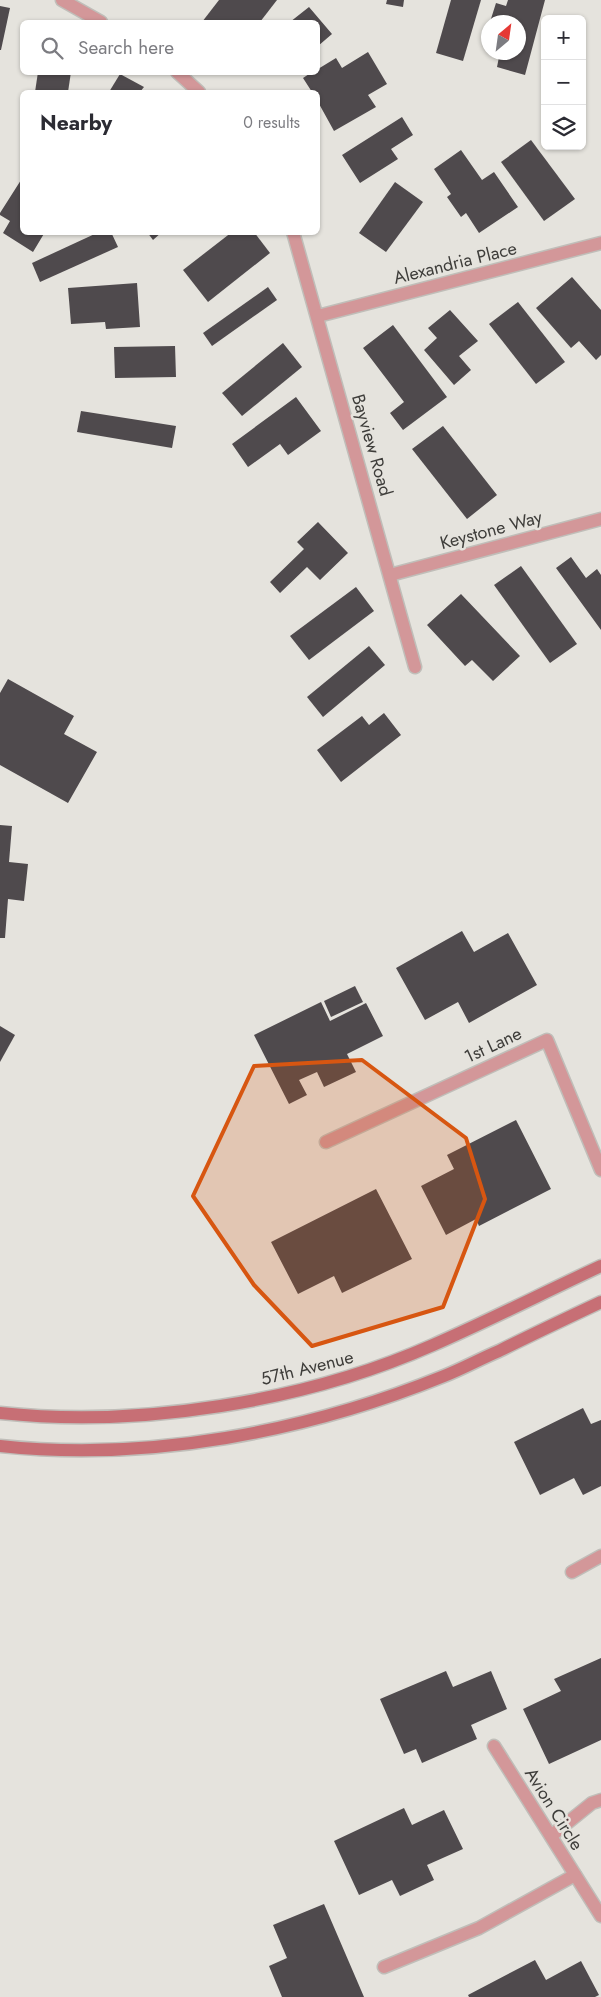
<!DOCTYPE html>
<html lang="en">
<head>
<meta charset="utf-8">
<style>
  :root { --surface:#fff; --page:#f2f2f3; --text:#2b2b33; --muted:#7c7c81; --line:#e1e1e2 }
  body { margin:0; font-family:Jost,sans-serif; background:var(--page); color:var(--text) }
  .controls { position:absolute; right:15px; top:15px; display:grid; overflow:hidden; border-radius:8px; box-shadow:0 1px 4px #0004 }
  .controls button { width:45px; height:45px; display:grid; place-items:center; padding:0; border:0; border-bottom:1px solid var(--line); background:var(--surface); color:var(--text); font:25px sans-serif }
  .compass { position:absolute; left:481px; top:15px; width:45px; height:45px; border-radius:50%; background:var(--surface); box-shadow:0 1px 4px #0004; rotate:29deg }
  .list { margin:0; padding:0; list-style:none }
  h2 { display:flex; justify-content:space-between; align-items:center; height:65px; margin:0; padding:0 20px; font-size:21px }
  h2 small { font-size:16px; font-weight:400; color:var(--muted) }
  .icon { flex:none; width:28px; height:28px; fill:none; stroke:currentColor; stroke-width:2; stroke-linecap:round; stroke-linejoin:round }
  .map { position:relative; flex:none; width:601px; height:1997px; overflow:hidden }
  .search { position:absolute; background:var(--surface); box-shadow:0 1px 4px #0004; left:20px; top:20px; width:300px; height:55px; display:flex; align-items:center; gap:12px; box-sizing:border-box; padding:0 18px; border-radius:8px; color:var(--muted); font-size:19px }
  .panel { position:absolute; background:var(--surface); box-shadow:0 1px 4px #0004; left:20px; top:90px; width:300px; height:145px; border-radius:8px }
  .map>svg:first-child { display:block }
</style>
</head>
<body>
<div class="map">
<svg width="601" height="1997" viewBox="0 0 601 1997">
  <rect width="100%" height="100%" fill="#e5e3dd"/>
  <g fill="#4f4a4d">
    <polygon points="219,0 277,0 260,22 202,22"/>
    <polygon points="387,0 404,0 403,7 386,4"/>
    <polygon points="451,0 481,0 463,61 436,53"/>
    <polygon points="508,0 545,0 525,75 497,67 500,52 518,52 518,22 490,22 496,3 506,6"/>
    <polygon points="0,6 10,8 1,50 0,50"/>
    <polygon points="309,7 332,34 318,46 318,22 290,22"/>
    <polygon points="368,52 387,84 368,95 376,107 334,131 318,102 318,92 312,92 303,78 312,72 318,72 318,69 336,58 342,68"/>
    <polygon points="38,72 71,72 68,92 35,92"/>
    <polygon points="120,74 144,87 140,92 109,92"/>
    <polygon points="402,117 413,135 391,149 398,159 360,183 342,155"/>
    <polygon points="531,140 575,199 544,221 501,162"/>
    <polygon points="461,150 482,180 494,172 518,207 479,233 466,213 461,217 447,197 451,194 434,169"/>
    <polygon points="21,180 22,181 22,232 45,232 33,252 3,233 10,221 0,215 0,213"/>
    <polygon points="395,182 423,202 386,252 359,233"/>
    <polygon points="99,232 111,232 118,247 40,282 32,263"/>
    <polygon points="147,232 162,232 153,240"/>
    <polygon points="232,232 254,232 270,253 208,302 183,270"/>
    <polygon points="572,277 601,310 601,355 596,360 579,341 571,348 536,308"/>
    <polygon points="137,283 140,327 106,329 105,322 71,324 68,288"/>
    <polygon points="268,287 277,300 212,346 203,333"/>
    <polygon points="518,302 565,362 536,384 489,324"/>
    <polygon points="450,310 478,341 459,356 471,370 454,385 424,350 437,338 428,328"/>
    <polygon points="393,325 447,397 403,430 390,413 404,402 363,348"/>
    <polygon points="283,343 302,367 242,416 222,393"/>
    <polygon points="175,346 176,377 115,378 114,347"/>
    <polygon points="296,397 321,431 288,455 280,444 248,467 232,444"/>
    <polygon points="81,411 176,426 172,448 77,432"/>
    <polygon points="443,426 497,495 467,519 412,449"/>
    <polygon points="318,522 348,553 320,580 307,567 280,593 270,582 304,549 297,542"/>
    <polygon points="571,557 586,578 597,569 601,575 601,630 556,568"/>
    <polygon points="521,566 577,644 550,663 494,585"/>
    <polygon points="356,587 374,611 309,660 290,636"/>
    <polygon points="461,594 520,656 493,681 472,660 465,666 427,625"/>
    <polygon points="369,646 385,665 323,717 307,697"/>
    <polygon points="8,679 74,716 64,734 97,752 68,803 0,765 0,693"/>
    <polygon points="384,713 401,735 341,782 317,750 362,716 369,725"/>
    <polygon points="0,825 12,826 9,862 28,864 24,901 8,899 5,938 0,938"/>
    <polygon points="462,931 474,952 508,933 537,985 469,1023 458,1002 425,1020 396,968"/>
    <polygon points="355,986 363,1002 331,1017 324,1001"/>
    <polygon points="321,1002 330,1021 366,1003 383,1036 347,1054 356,1072 324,1087 317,1072 299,1080 307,1095 289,1104 254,1035"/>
    <polygon points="0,1026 15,1035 0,1062"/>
    <polygon points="516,1120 551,1189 479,1226 476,1219 446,1235 421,1186 454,1169 447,1155"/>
    <polygon points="376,1189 412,1259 342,1293 334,1276 298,1294 271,1242"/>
    <polygon points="583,1408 591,1424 601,1420 601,1486 583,1495 574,1478 540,1495 514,1442"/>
    <polygon points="601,1658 601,1740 549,1764 523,1709 561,1691 554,1679"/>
    <polygon points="446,1671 453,1687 491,1671 507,1709 471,1725 477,1739 422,1763 416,1749 404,1754 380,1699"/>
    <polygon points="404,1808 412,1825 444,1810 463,1849 427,1865 434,1880 400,1896 392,1880 359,1895 334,1841"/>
    <polygon points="324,1904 364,1997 282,1997 269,1966 287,1958 273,1925"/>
    <polygon points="535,1960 546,1980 581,1961 599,1995 595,1997 469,1997 468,1995"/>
  </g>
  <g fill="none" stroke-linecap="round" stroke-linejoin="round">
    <defs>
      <g id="lane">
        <polyline points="551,1836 592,1803 601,1800"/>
        <polyline points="384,1967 479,1928 575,1875"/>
      </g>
      <g id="street">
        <polyline points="62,0 101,22"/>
        <polyline points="177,72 199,92"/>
        <polyline points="293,232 415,667"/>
        <polyline points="318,316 601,243"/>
        <polyline points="390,575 601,519"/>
        <polyline points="326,1142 547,1040 601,1170"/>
        <polyline points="572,1572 601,1556"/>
        <polyline points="494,1746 601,1916"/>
      </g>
      <g id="secondary">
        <path d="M0,1413c140,15 304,-11 433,-68 57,-25 112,-53 168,-79"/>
        <path d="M0,1446c148,16 306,-14 444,-70 18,-7 36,-17 55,-25 34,-17 68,-33 102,-49"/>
      </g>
    </defs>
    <use href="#lane" stroke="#c0beb9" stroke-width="15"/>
    <use href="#street" stroke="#c0beb9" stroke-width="15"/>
    <use href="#secondary" stroke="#c0beb9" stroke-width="15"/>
    <use href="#lane" stroke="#d39799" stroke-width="12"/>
    <use href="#street" stroke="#d39799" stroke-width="12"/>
    <use href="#secondary" stroke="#c76f75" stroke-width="12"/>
  </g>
  <path fill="#d75611" fill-opacity="0.2" stroke="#d75611" stroke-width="4" stroke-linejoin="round" d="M362,1060l104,78 19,61 -42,108 -131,39 -58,-61 -61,-89 61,-130z"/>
  <g text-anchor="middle" stroke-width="5" stroke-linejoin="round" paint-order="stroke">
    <g font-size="18" fill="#3e3d3a" stroke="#e5e3dd">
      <text transform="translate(455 263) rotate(-14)" y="6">Alexandria Place</text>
      <text transform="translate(372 445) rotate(74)" y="6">Bayview Road</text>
      <text transform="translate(491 530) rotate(-15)" y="6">Keystone Way</text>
      <text transform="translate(493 1045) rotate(-25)" y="6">1st Lane</text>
      <text transform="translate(307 1368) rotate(-14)" y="6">57th Avenue</text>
      <text transform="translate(554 1809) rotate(58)" y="6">Avion Circle</text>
    </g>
  </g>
</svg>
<div class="controls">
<button>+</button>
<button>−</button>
<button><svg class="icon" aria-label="layers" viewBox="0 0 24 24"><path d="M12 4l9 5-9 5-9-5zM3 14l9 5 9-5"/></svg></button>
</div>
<svg class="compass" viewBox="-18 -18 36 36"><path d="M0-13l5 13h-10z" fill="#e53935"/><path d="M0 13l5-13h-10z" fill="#7c7c81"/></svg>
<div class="search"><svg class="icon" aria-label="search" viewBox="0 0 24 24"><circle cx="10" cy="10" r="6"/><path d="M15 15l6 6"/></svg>Search here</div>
<section class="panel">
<h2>Nearby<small>0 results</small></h2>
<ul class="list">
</ul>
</section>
</div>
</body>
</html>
